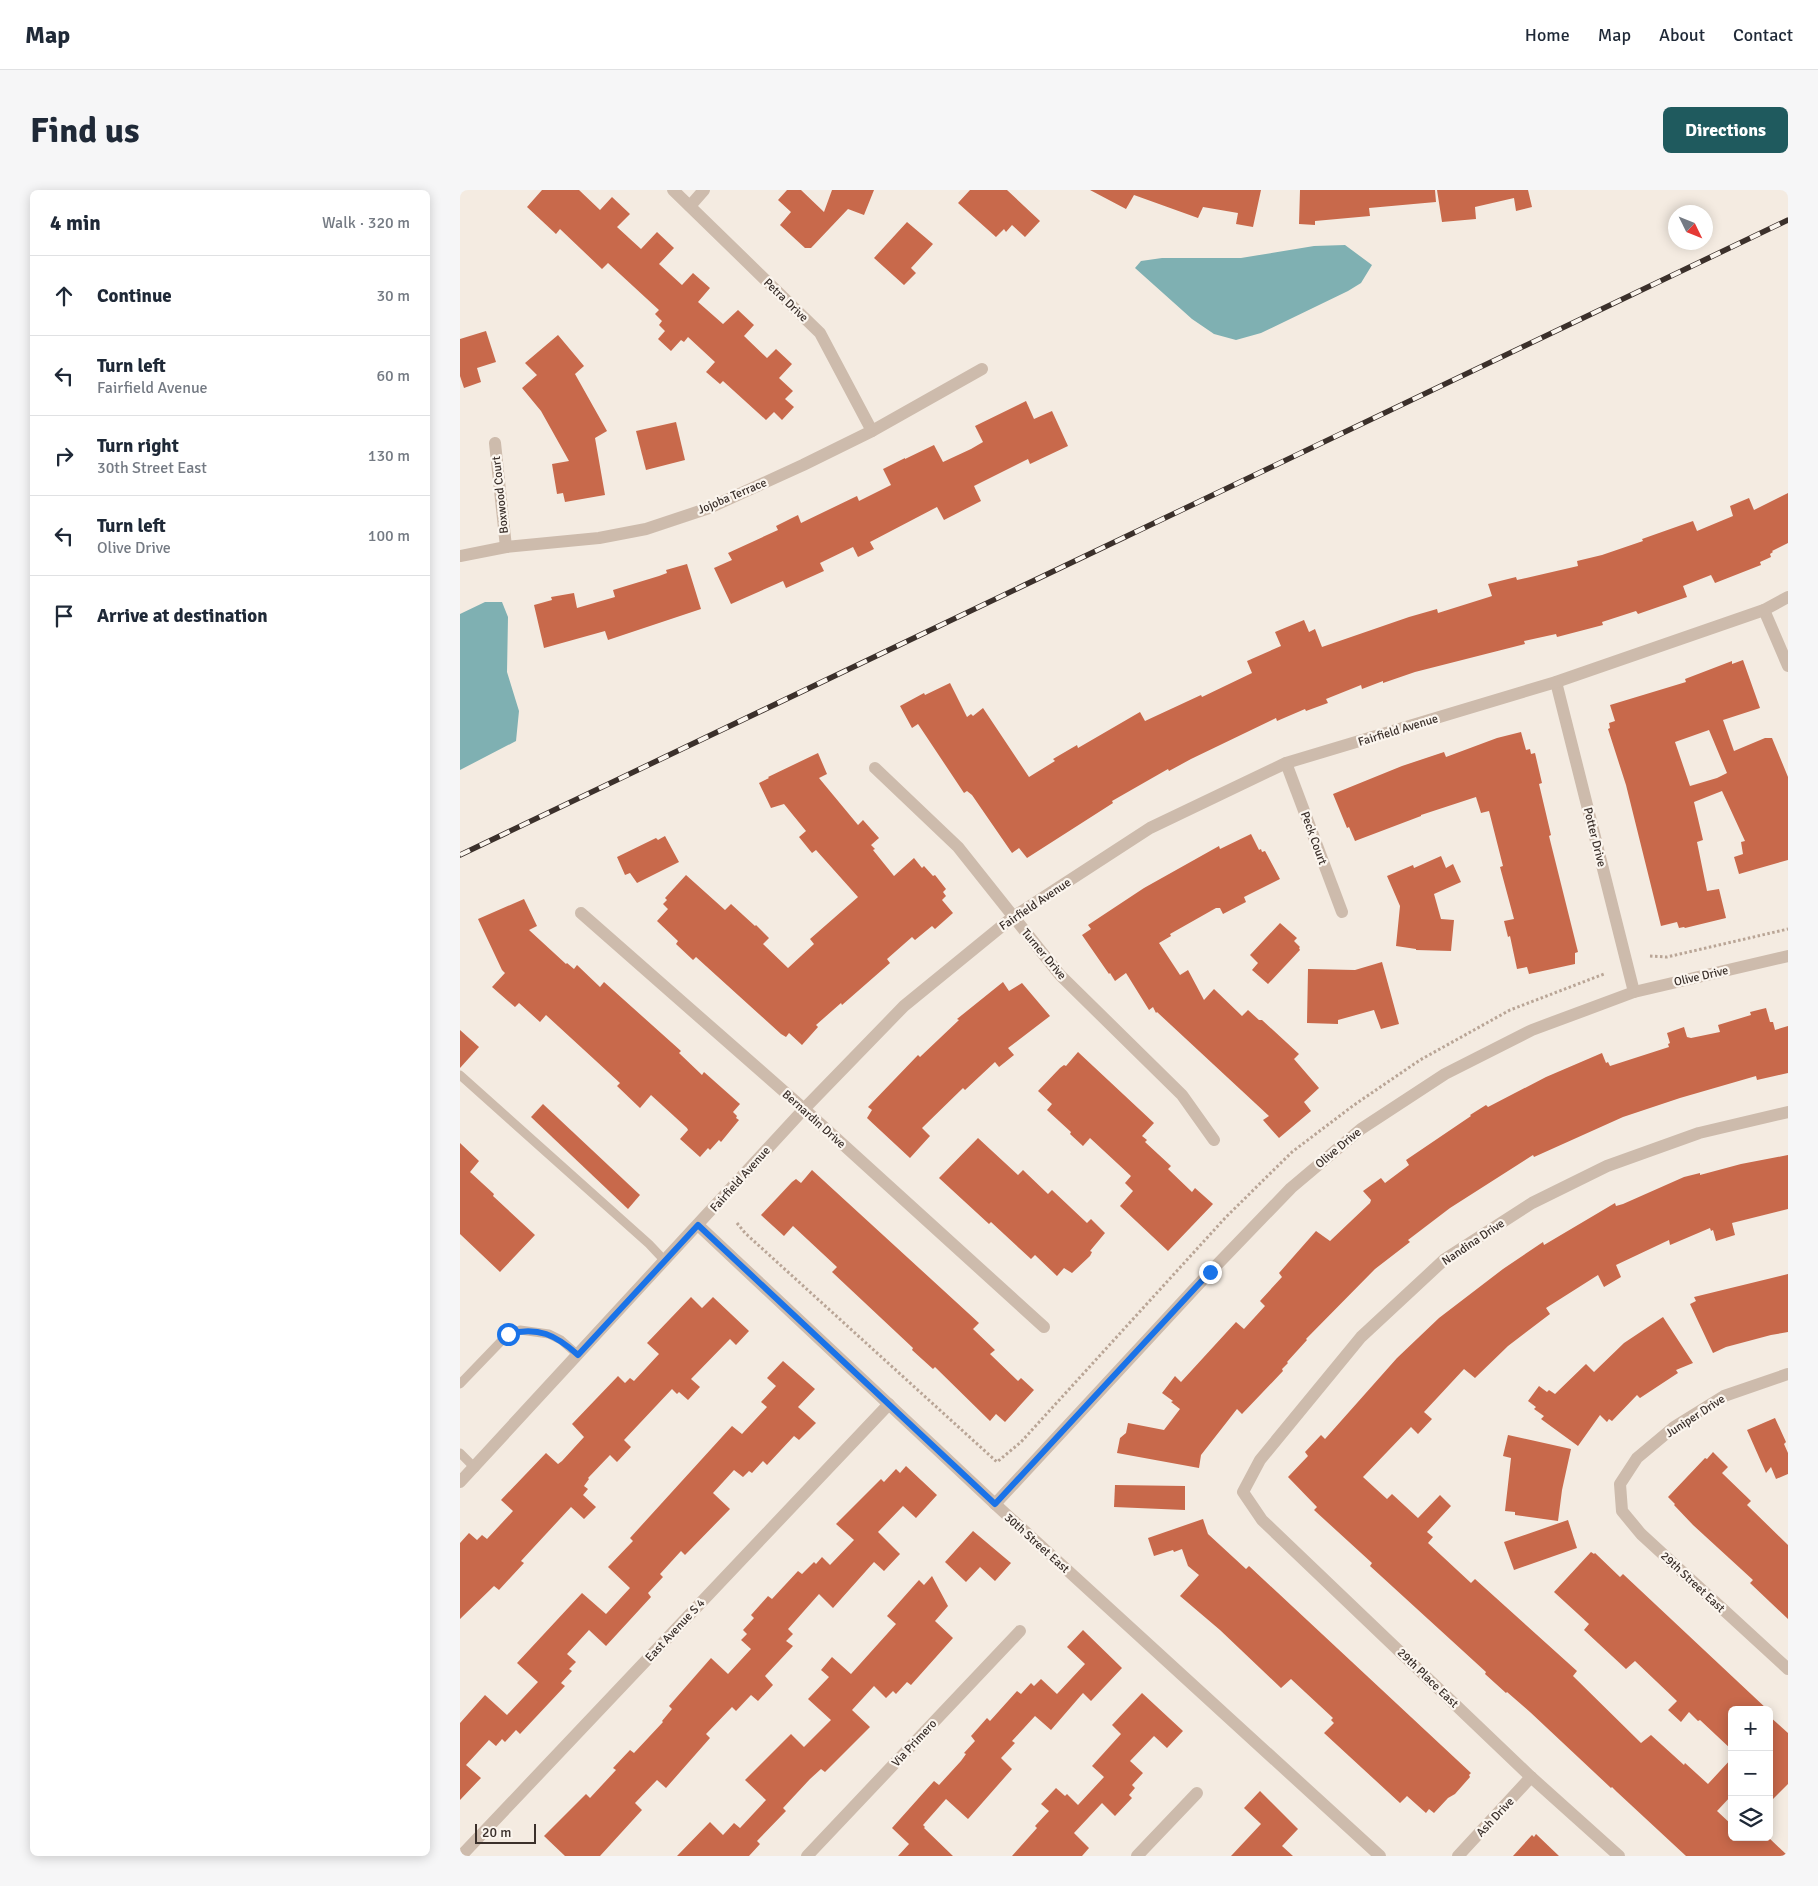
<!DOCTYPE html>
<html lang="en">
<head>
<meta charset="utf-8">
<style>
  :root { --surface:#fff; --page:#f6f6f7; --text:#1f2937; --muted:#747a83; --line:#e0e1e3; --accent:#1f5a5e }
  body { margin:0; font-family:Signika,sans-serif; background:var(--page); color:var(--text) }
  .controls { position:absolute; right:15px; bottom:15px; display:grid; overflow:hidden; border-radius:8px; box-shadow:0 2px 12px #0003 }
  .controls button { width:45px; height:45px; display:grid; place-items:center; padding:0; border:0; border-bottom:1px solid var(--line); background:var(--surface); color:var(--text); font:25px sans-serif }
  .compass { position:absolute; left:1208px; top:15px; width:45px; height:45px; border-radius:50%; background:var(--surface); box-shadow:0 2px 12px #0003; rotate:133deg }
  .scale { position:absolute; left:15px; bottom:12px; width:61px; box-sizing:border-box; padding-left:5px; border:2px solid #3b302b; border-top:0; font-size:14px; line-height:18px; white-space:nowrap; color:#3b302b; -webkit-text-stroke:4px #fbf5ee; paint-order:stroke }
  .stop { position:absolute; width:15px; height:15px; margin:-11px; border:4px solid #1a73e8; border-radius:50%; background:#fff }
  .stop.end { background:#1a73e8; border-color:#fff; box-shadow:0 1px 5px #0008 }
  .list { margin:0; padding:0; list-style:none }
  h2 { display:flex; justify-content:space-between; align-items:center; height:65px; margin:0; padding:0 20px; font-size:21px }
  h2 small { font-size:16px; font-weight:400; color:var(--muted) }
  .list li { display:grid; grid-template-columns:32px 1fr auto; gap:15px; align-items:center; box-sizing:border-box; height:80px; padding:0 20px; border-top:1px solid var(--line) }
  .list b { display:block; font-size:19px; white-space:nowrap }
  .list p { margin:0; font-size:16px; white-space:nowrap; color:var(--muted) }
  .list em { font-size:16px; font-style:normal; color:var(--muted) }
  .icon { flex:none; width:28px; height:28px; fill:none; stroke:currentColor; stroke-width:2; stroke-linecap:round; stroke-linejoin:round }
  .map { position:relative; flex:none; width:1328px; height:1666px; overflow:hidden; border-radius:8px }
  header { display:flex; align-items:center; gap:30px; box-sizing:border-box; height:70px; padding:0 25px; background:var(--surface); border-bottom:1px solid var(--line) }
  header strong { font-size:24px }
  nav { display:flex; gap:28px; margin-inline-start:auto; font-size:18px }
  .intro { display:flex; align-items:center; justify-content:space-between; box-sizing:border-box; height:120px; padding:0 30px }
  h1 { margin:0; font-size:35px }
  .button { padding:12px 22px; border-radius:8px; background:var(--accent); color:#fff; font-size:18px; font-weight:700 }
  main { display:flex; gap:30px; padding:0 30px }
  aside { flex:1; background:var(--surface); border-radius:8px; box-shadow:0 2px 12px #0003 }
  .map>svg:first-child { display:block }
</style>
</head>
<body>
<header>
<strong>Map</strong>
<nav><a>Home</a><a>Map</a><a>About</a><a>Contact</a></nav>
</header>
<div class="intro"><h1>Find us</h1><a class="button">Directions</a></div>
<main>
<aside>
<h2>4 min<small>Walk · 320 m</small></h2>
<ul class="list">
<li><svg class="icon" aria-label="ahead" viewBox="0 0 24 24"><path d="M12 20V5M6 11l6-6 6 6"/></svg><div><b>Continue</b></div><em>30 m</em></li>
<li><svg class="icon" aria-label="left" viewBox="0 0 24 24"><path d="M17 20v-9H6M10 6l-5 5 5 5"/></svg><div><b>Turn left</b><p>Fairfield Avenue</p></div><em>60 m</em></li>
<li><svg class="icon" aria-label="right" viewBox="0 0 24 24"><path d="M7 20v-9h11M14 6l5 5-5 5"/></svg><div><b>Turn right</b><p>30th Street East</p></div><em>130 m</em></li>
<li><svg class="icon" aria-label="left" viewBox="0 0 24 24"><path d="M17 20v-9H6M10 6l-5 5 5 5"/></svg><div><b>Turn left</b><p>Olive Drive</p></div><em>100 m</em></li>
<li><svg class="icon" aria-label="arrive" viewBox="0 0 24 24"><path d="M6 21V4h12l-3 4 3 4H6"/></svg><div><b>Arrive at destination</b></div></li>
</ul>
</aside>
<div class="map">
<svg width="1328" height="1666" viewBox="0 0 1328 1666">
  <rect width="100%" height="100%" fill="#f4ebe1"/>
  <g fill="#7fb0b2">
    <polygon points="885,55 912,75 901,93 888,101 801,143 776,150 754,144 732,129 675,78 681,71 702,68 781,68 854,56"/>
    <polygon points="25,412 42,412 48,427 47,482 59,521 56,551 0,580 0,424"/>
  </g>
  <g fill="#c8694b" fill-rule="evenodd">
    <polygon points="82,0 119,0 140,20 152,7 170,24 157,37 181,59 197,42 214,58 199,74 222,95 233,83 250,98 238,112 263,134 278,120 294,135 284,146 307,168 316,159 332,174 319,188 333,201 325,209 334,217 322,230 314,222 306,230 263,191 260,194 246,182 255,172 228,147 224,152 221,150 211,161 198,149 205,141 199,135 202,131 195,124 199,120 148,73 142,79 100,39 96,44 67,17"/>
    <polygon points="327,0 341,0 364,22 372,0 414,0 404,25 388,19 351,58 345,58 320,35 331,22 318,10"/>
    <polygon points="510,0 547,0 580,31 565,47 552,35 546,42 544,39 536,47 498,13"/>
    <polygon points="630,0 801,0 793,37 776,34 778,23 743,17 738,28 674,5 666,19"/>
    <polygon points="840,0 975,0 976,12 909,18 910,26 855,31 855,35 839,34"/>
    <polygon points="977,0 1068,0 1072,17 1056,21 1054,8 1015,17 1016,29 982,32"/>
    <polygon points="447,32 473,54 451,78 456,83 444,95 414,68"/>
    <polygon points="26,141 36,172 17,178 21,192 4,198 0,186 0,149"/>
    <polygon points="98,145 124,176 115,184 147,241 135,248 145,305 105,312 103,303 97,304 92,274 109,271 81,221 62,198 77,185 65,173"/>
    <polygon points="566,211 574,229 592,221 608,256 570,274 568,269 514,296 521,311 484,330 477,317 410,352 414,359 398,367 393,357 360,373 364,381 326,398 323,391 271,414 254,378 272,370 268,363 318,340 316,336 338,325 341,333 397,306 399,311 431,295 423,279 445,268 445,269 474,255 483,272 511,259 523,252 515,236"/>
    <polygon points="216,232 225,270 186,280 176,241"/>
    <polygon points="1328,303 1328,353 1312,361 1313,362 1310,364 1311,367 1300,372 1301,375 1255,393 1251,385 1223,396 1227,407 1178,424 1176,421 1142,432 1143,435 1097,447 1096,444 1064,451 1065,454 955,482 923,493 923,491 902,499 901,495 866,509 868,513 846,521 845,519 817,531 816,528 731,569 709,581 708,579 652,611 653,613 567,668 559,658 552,663 512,605 507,601 504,603 458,534 452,538 440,516 464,503 465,505 490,493 507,527 511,524 513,526 523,518 569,587 595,571 593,569 617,555 618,558 680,522 685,531 741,505 742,507 792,483 787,471 821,456 815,442 844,430 849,442 855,439 862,457 949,427 977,419 978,423 1029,407 1032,406 1028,394 1056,387 1057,390 1118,376 1117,371 1142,365 1183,351 1182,349 1233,331 1237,341 1273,326 1270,316 1289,308 1294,320"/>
    <polygon points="227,374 241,419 148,450 145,441 84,458 74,415 92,410 91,407 114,403 117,418 155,407 153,400 199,386 207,383 206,380"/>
    <path d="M1283,470l17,48 -37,12 11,31 31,-13h7l16,39v83l-49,14 -5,-17 9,-3 -2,-12 4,-1 -23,-50 -28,11 9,38 -6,2 10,49 12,-2 7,29 -41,10 -1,-1 -5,1 -2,-6 -16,4 -35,-141 -18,-56 2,-1 -1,-5 6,-2 -5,-16 76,-23 -1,-3 47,-18v3zM1249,540l18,43 -10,5 -27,8 -15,-44z"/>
    <polygon points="1061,542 1066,560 1070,559 1071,564 1075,563 1082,593 1079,594 1091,645 1089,646 1118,762 1115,763 1115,774 1069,784 1067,777 1057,779 1050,746 1048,747 1044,731 1054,729 1040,677 1043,676 1029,621 1021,623 1016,607 961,625 961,626 895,651 889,637 887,638 873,604 942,576 984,562 986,567 1037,548"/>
    <polygon points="358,563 367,584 359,588 398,635 403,630 419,648 411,655 415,659 413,660 434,686 454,668 462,678 464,676 473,686 475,685 486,699 483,702 486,706 482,710 493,723 475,739 472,736 455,750 452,747 427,769 430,773 382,815 381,813 356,835 358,837 342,855 329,843 326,847 321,844 236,767 233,770 216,754 218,751 197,731 208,719 203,714 207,710 205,708 226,685 265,720 271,714 295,736 296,735 309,748 303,754 328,778 354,754 350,749 398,707 356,660 352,663 339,647 346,641 324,614 311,618 299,593 309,588 308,587"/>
    <polygon points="791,644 799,660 801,659 802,662 805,661 820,689 784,707 786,712 763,724 760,718 756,718 710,744 711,746 699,753 720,785 728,780 744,810 754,799 782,826 788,820 799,830 802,830 839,864 834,869 859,898 844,912 851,921 819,948 803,930 809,926 697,822 696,823 693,817 689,820 666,783 655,791 650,783 649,784 622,745 631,739 628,735 684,698 759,656 760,659"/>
    <polygon points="205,646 219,672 177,693 170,683 165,685 157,667 196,648 198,650"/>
    <polygon points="981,666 986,678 993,674 1001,692 974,704 981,729 994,730 991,761 956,760 956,759 936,756 940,716 927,686 953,675 954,678"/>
    <polygon points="64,709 77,736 69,740 106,774 107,773 114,779 117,775 140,797 144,792 221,861 219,863 242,885 244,882 280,914 273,922 277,926 276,928 279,930 261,952 259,950 250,960 248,958 240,967 220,949 228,940 227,938 191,905 180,918 157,896 160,893 86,825 80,832 59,813 55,817 32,797 45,783 42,780 18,729"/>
    <polygon points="820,733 837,748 834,751 840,757 839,758 840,760 808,794 792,780 798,773 790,765"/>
    <polygon points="922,772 939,834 921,839 914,820 878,830 878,834 847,833 848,779 895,780"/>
    <polygon points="543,792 549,801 562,793 590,826 548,858 554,865 539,877 535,872 505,900 503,898 462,938 470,946 450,968 407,928 412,920 408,917 458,865 460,867 499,830 497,829"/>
    <polygon points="1306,818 1310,832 1313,832 1315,840 1328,836 1328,883 1297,890 1296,886 1220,908 1163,927 1074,967 1073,965 990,1018 948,1050 950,1052 915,1079 846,1149 847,1150 827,1172 828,1173 822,1179 823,1181 782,1224 777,1219 741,1265 739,1278 657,1263 660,1248 666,1243 668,1233 704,1240 720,1219 711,1212 713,1211 702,1203 715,1186 721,1192 776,1132 784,1139 805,1116 800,1111 822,1087 819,1083 856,1041 870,1051 910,1013 911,1010 903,1001 921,988 925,993 949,975 946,970 1011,926 1010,925 1026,915 1028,917 1086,887 1142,863 1146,873 1148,872 1150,876 1209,857 1208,854 1210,853 1207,843 1224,837 1227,847 1231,848 1260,842 1258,835 1291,825 1290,822"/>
    <polygon points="0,840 19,857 0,878"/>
    <polygon points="618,862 694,933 682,946 687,950 685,952 711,976 708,979 732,1002 735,998 753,1014 708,1061 660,1016 673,1001 665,993 671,986 630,948 623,956 610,944 611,942 587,920 592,914 578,901 600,878 604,875 606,876"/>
    <polygon points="83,914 180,1005 168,1019 71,927"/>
    <polygon points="518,948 558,985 563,980 588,1004 592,1000 627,1033 631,1029 645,1043 630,1061 632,1062 630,1066 612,1083 604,1078 597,1086 575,1065 571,1069 531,1032 529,1034 479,988"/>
    <polygon points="0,953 19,971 10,982 34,1004 33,1006 75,1045 40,1082 0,1044"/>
    <polygon points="1328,965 1328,1019 1272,1033 1275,1045 1256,1051 1253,1040 1251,1041 1250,1038 1210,1055 1209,1050 1156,1075 1161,1087 1144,1097 1138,1085 1086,1118 1090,1124 1048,1156 1015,1188 1004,1179 964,1222 972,1229 958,1244 951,1237 903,1287 927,1309 932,1304 958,1328 980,1305 991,1316 967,1342 973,1347 968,1353 1011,1393 1015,1389 1117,1481 1113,1486 1181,1553 1191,1545 1224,1575 1225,1573 1248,1594 1272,1568 1272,1605 1257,1621 1272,1635 1272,1647 1308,1647 1328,1666 1226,1666 1157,1602 1152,1597 1151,1598 1070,1522 1047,1502 1046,1503 1025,1484 1026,1482 910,1376 912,1373 854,1320 857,1317 828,1287 848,1266 845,1262 861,1245 865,1249 937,1168 979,1128 1043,1079 1083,1052 1084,1055 1155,1013 1156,1016 1163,1014 1224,987 1240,983 1240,985 1281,974"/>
    <polygon points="352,980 519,1133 513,1139 535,1160 530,1164 558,1191 561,1188 574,1200 545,1232 536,1224 530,1231 475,1177 473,1179 452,1160 453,1158 372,1082 377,1077 333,1036 324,1046 301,1025 332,992 336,989 341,993"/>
    <polygon points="1328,1084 1328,1142 1311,1145 1266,1157 1253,1163 1230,1114 1236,1111 1234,1107"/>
    <polygon points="231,1107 242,1118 253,1107 289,1141 276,1155 270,1149 231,1189 240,1197 228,1210 219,1202 217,1204 212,1199 164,1250 171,1257 157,1272 150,1265 128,1288 129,1289 124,1296 128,1299 123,1305 136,1317 124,1329 111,1317 61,1371 64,1373 39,1400 34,1396 0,1429 0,1353 9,1343 17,1350 22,1345 27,1349 53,1321 41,1310 86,1263 98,1274 102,1271 124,1247 112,1234 158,1186 165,1193 170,1188 174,1191 199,1164 187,1153"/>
    <polygon points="1203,1127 1233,1173 1216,1180 1218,1183 1180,1208 1177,1205 1152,1231 1149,1229 1147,1232 1140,1225 1118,1256 1081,1229 1084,1226 1074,1219 1076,1217 1068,1211 1079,1196 1087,1202 1089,1200 1095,1204 1126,1174 1134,1182 1164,1153"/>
    <polygon points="323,1171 355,1199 338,1217 356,1233 339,1250 334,1246 307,1275 303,1271 292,1283 289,1281 283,1287 274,1280 253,1303 270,1319 225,1365 221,1361 200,1384 203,1387 188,1403 191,1407 146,1456 129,1440 107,1464 116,1472 109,1479 112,1481 101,1493 105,1496 60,1544 56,1540 45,1552 42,1549 36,1556 29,1550 6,1575 21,1588 0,1610 0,1533 25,1505 47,1525 78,1492 57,1473 122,1403 146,1424 170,1398 148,1377 173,1351 170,1348 272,1236 282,1244 307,1217 301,1212 316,1196 307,1188"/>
    <polygon points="1315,1228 1326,1252 1324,1254 1328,1263 1328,1284 1316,1289 1311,1277 1306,1283 1287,1240"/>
    <polygon points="1048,1245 1111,1259 1102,1300 1098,1331 1055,1325 1055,1322 1045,1321 1051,1268 1043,1266"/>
    <polygon points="1253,1262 1268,1277 1262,1283 1263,1284 1291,1311 1287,1315 1328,1355 1328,1429 1290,1393 1293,1390 1233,1335 1214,1315 1215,1314 1208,1307 1245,1268 1247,1269"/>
    <polygon points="446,1276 477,1305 456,1328 443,1316 418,1342 440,1364 424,1381 414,1372 373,1418 359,1404 328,1439 333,1444 326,1451 333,1456 305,1486 313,1495 298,1511 291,1505 276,1521 272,1517 246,1544 250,1548 206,1598 197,1590 175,1613 182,1620 140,1666 105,1666 84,1646 126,1604 130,1608 156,1580 153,1578 170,1560 174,1563 203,1532 202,1531 212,1519 209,1516 251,1468 268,1484 291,1459 281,1450 287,1444 283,1440 294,1428 291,1425 308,1406 312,1409 338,1381 342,1384 354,1372 356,1374 362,1367 370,1375 394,1350 376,1334 421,1289 424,1292 436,1279 440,1283"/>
    <polygon points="655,1295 725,1296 725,1320 654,1317"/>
    <polygon points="743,1329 748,1344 786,1379 789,1376 1011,1583 1009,1585 1010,1587 995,1604 988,1608 974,1623 969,1619 966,1623 947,1606 940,1613 864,1543 874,1533 871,1530 873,1528 831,1489 821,1498 760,1440 720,1406 739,1385 728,1376 722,1359 714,1362 713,1360 694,1366 688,1348"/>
    <polygon points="1108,1330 1117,1358 1054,1380 1044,1352"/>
    <polygon points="513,1341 551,1373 535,1391 520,1377 506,1392 485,1372"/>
    <polygon points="1131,1362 1134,1364 1135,1363 1160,1387 1163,1384 1308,1520 1272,1520 1272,1560 1240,1530 1238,1531 1229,1522 1221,1532 1208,1520 1217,1511 1175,1471 1166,1479 1124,1440 1129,1434 1094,1402"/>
    <polygon points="472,1386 488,1416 475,1431 493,1448 451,1495 447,1492 436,1504 433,1501 426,1508 414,1496 392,1520 410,1537 365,1582 361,1579 350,1589 323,1618 326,1621 297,1651 300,1654 289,1666 217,1666 250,1632 263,1645 274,1633 280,1638 306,1610 285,1590 331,1544 344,1557 371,1530 348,1509 369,1487 361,1480 372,1467 391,1484 436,1434 427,1426 459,1390 464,1395"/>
    <polygon points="623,1440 662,1478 631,1511 623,1503 591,1540 575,1526 552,1551 555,1553 541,1568 552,1579 508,1629 486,1609 463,1635 465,1637 464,1638 493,1666 438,1666 449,1654 432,1638 474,1591 479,1595 501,1571 506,1564 504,1563 515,1551 511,1546 527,1528 530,1531 557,1501 561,1504 571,1493 574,1496 581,1489 597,1504 625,1474 607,1457"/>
    <polygon points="682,1503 723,1541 707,1558 694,1546 670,1571 683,1583 672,1595 675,1598 669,1605 672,1608 655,1626 642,1613 614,1643 629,1658 622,1666 552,1666 577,1638 575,1636 589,1621 581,1614 596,1598 605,1606 607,1604 618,1615 644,1587 632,1576 661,1544 652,1535"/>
    <polygon points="1309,1526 1328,1543 1328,1594 1309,1613"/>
    <polygon points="800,1601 838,1639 822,1656 833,1666 771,1666 801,1634 784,1618"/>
    <polygon points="1076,1644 1099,1666 1053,1666 1072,1645 1074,1647"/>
  </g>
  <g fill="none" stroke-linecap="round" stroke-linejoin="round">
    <g stroke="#b9a596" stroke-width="3" stroke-dasharray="2.5 2.5" stroke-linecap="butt">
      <polyline points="1190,766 1207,767 1328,739"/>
      <polyline points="277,1033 285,1043 537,1272 561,1252 766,1027 832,962 894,915 960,870 1050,820 1144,784"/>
    </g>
    <g stroke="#cdbbac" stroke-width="9">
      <polyline points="0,885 189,1054 205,1071"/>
      <polyline points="0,1194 48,1144 60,1140 89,1144 101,1150 118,1165"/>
      <polyline points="0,1263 15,1278"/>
    </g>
    <g stroke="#cdbbac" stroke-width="12">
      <polyline points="213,0 360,143 412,241"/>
      <polyline points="230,16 244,0"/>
      <polyline points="35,253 46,357"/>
      <polyline points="0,366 46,357 139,348 186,339 249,318 343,275 412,241 522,179"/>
      <polyline points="1304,420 1328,476"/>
      <polyline points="1096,492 1174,802"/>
      <polyline points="826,573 882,722"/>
      <polyline points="415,578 498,657 600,785 722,905 754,950"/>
      <polyline points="121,723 344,919 584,1137"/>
      <polyline points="238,1035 535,1314 920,1666"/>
      <polyline points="1328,1184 1264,1206 1214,1237 1177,1268 1160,1294 1162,1321 1181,1344 1328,1479"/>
      <polyline points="0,1292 344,919 444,816 553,727 690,638 826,573 1096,492 1304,420 1328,407"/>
      <polyline points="535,1314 750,1082 831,998 901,939 985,884 1072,840 1174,802 1328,766"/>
      <polyline points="1,1666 429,1214"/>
      <polyline points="347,1666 560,1441"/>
      <polyline points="677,1666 737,1603"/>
      <polyline points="998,1666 1071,1587"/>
      <polyline points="1159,1666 1071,1587 802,1330 783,1302 800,1270 901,1147 985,1069 1072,1013 1147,976 1239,943 1328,922"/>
    </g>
    <defs>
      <polyline id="rail" points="0,665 1328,30"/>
    </defs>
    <use href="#rail" stroke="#3b302b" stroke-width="5.5"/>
    <use href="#rail" stroke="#fbf5ee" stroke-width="4" stroke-dasharray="11" stroke-linecap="butt"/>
  </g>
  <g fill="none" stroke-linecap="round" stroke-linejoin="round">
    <path stroke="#1a73e8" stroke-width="6" d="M48,1144c30,-8 48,1 70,21l120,-130 297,279 215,-232"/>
  </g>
  <g text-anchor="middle" stroke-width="4.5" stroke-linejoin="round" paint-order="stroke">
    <g font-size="12" fill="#3b302b" stroke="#fbf5ee">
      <text transform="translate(326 110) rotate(44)" y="4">Petra Drive</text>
      <text transform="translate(40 305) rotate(-96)" y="4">Boxwood Court</text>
      <text transform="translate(272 306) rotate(-23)" y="4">Jojoba Terrace</text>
      <text transform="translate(938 540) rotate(-17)" y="4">Fairfield Avenue</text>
      <text transform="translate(1135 647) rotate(76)" y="4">Potter Drive</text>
      <text transform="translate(854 648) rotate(70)" y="4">Peck Court</text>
      <text transform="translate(575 714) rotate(-34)" y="4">Fairfield Avenue</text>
      <text transform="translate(584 764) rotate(50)" y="4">Turner Drive</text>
      <text transform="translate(1241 786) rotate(-13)" y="4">Olive Drive</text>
      <text transform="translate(354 929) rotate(42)" y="4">Bernardin Drive</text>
      <text transform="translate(878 958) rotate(-40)" y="4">Olive Drive</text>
      <text transform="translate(280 989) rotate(-48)" y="4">Fairfield Avenue</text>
      <text transform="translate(1013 1052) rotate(-34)" y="4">Nandina Drive</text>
      <text transform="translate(1235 1226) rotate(-33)" y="4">Juniper Drive</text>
      <text transform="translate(577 1353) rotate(42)" y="4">30th Street East</text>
      <text transform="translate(1233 1392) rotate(43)" y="4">29th Street East</text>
      <text transform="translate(215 1440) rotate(-47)" y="4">East Avenue S 4</text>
      <text transform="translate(968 1488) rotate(44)" y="4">29th Place East</text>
      <text transform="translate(454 1553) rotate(-47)" y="4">Via Primero</text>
      <text transform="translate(1035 1627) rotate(-47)" y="4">Ash Drive</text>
    </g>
  </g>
</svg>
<div class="controls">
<button>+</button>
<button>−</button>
<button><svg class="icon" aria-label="layers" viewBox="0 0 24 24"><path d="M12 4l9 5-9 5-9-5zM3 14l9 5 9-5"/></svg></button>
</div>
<svg class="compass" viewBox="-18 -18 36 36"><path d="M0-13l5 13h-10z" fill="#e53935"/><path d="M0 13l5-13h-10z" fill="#747a83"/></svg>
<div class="scale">20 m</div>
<div class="stop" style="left:48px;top:1144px"></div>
<div class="stop end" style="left:750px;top:1082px"></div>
</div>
</main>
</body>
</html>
